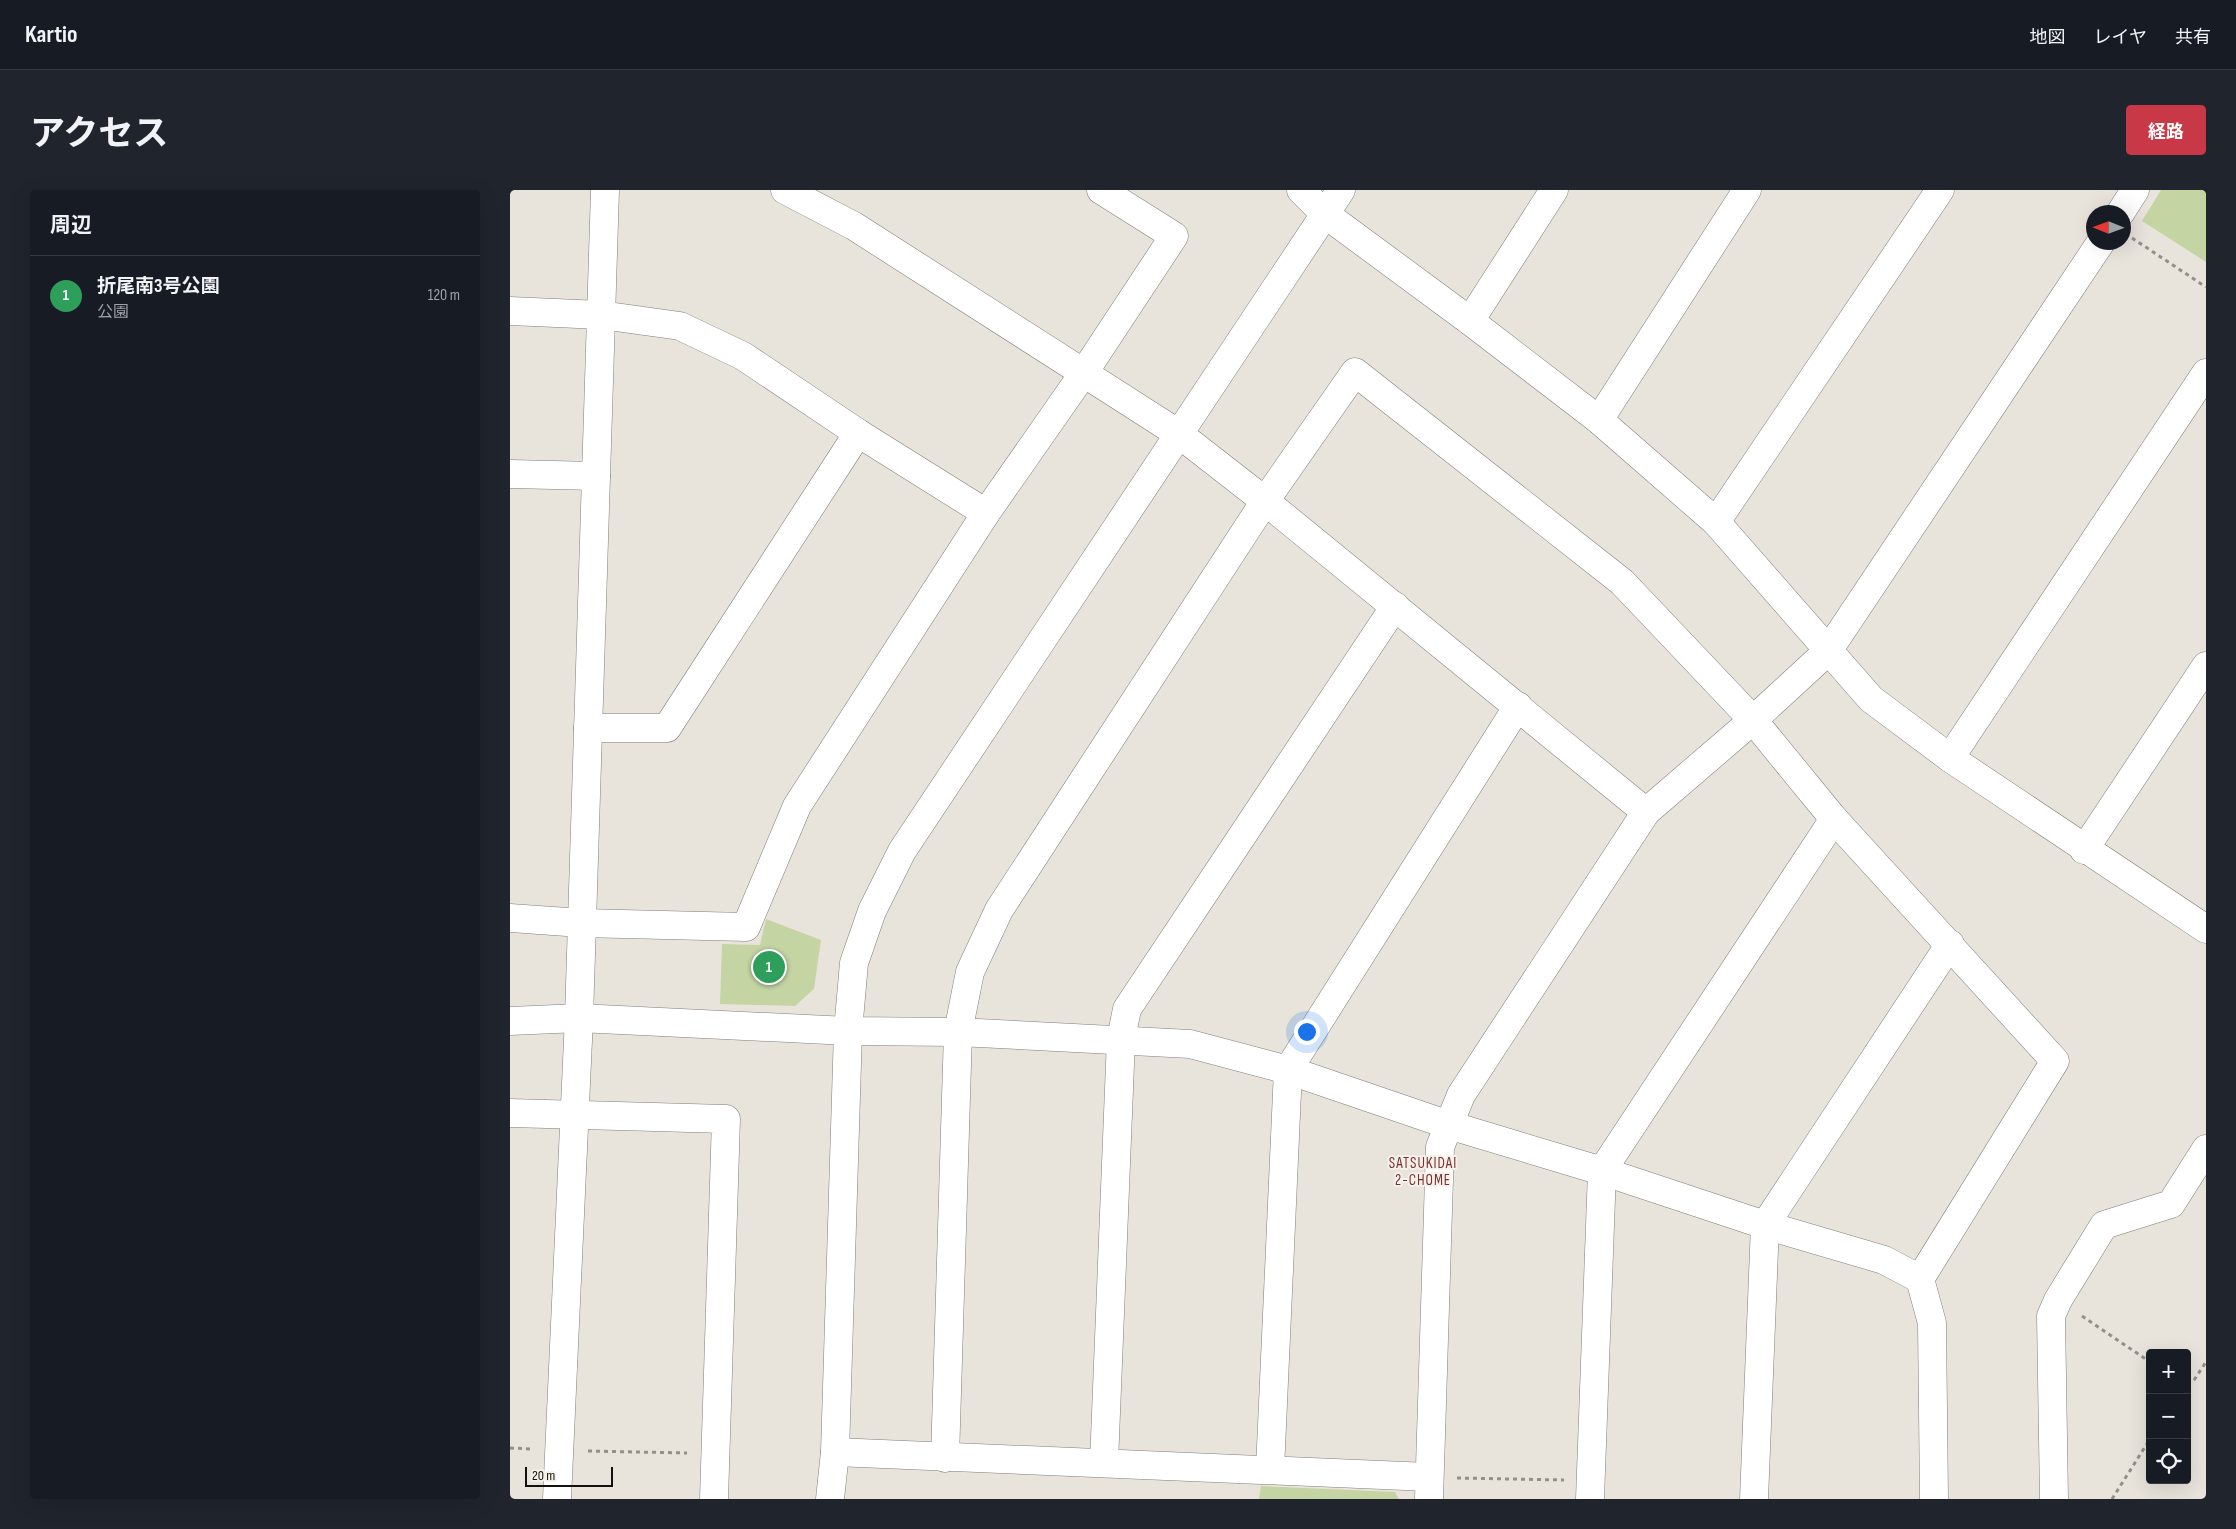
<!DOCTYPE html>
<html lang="ja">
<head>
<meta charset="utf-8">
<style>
  :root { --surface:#171b24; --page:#20242c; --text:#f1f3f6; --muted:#9ea1a6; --line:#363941; --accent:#c83847 }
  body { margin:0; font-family:"Sofia Sans Condensed","Noto Sans JP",sans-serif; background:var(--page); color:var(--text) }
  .controls { position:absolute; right:15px; bottom:15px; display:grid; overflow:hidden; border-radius:5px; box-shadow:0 5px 20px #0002 }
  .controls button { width:45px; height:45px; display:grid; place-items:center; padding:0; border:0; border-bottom:1px solid var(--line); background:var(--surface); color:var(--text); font:25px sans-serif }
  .compass { position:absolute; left:1576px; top:15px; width:45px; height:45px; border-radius:50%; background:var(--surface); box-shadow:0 5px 20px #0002; rotate:271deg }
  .scale { position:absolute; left:15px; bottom:12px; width:88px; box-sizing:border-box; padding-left:5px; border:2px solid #13110e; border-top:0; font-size:14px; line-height:18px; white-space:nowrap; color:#13110e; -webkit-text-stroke:4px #f5f1e9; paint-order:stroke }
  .you { position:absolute; left:796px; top:841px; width:18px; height:18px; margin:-12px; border:4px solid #fff; border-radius:50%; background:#1a73e8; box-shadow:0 0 0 8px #1a73e833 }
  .badge { display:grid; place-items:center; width:32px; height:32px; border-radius:50%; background:var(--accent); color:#fff; font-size:16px; font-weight:700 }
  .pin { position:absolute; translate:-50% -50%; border:2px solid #fff; box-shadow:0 1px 5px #0006 }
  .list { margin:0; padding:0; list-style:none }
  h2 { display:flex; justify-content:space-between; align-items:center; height:65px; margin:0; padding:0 20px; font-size:21px }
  h2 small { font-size:16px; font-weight:400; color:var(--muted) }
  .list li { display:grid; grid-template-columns:32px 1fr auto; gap:15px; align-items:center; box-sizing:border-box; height:80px; padding:0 20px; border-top:1px solid var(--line) }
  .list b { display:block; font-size:19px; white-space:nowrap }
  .list p { margin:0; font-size:16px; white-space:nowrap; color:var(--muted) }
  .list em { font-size:16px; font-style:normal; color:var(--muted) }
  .icon { flex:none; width:28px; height:28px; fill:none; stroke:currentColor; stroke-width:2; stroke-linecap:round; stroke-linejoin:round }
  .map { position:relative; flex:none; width:1696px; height:1309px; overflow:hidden; border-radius:5px }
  header { display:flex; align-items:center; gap:30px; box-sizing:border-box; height:70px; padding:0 25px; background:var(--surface); border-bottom:1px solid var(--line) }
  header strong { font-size:24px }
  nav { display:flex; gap:28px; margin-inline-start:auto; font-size:18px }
  .intro { display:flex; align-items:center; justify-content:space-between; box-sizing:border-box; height:120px; padding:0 30px }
  h1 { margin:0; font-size:35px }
  .button { padding:12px 22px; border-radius:5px; background:var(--accent); color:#fff; font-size:18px; font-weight:700 }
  main { display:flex; gap:30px; padding:0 30px }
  aside { flex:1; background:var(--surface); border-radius:5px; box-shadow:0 5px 20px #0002 }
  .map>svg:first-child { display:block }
</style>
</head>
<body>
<header>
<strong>Kartio</strong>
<nav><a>地図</a><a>レイヤ</a><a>共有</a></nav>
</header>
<div class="intro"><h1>アクセス</h1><a class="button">経路</a></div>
<main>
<aside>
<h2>周辺<small></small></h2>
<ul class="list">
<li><span class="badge" style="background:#2e9e5b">1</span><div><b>折尾南3号公園</b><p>公園</p></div><em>120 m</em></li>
</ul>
</aside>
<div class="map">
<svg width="1696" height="1309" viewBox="0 0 1696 1309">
  <rect width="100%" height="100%" fill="#e8e4dc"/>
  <g fill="#c4d5a3">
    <polygon points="1651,0 1696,0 1696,72 1632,31"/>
    <polygon points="256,729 311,750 304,799 285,816 210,814 212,754 250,755"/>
    <polygon points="751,1296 885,1302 889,1309 749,1309"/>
  </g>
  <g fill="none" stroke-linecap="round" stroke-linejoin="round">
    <defs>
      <g id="minor">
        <polyline points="275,0 344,36 669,244 755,311 1136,622"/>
        <polyline points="791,0 815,24 960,131 1089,230 1206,332 1361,509 1440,568 1696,739"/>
        <polyline points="1611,22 1625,0"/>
        <polyline points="0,121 91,125 170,136 233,166 348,243 476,323"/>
        <polyline points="960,131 1044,0"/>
        <polyline points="1089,230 1237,0"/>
        <polyline points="0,284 86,286"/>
        <polyline points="1206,332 1430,0"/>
        <polyline points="78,538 157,538 348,243"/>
        <polyline points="1440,568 1696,183"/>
        <polyline points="1574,660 1696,476"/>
        <polyline points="0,728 71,733 236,737 287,616 476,323 573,184 664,46 591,0"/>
        <polyline points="0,831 69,828 338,841 448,842 680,854 778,880 939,935 1092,981 1255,1035 1374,1070 1410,1089 1422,1133 1424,1309"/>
        <polyline points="0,923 216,929 204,1309"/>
        <polyline points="325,1262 919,1287"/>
        <polyline points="435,1268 448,842 460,782 489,720 755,311 845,182 1112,392 1243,530 1324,629 1545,871 1410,1089"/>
        <polyline points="594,1273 611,849 617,819 885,416"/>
        <polyline points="760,1280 778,880 1008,516"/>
        <polyline points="47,1309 69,828 95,0"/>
        <polyline points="320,1309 325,1262 338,841 344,773 362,721 392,661 831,0"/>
        <polyline points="919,1309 930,957 951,905 1136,622 1243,530 1318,461 1591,52"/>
        <polyline points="1080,1309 1092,981 1324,629"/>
        <polyline points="1244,1309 1255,1035 1440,754"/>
        <polyline points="1544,1309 1541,1126 1548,1110 1594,1035 1661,1014 1696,959"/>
      </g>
    </defs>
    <use href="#minor" stroke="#827e77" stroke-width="29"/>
    <g stroke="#93908a" stroke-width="3" stroke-dasharray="4 4" stroke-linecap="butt">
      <polyline points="1622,48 1696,97"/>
      <polyline points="1572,1126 1640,1172"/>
      <polyline points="1677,1194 1684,1190 1696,1172"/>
      <polyline points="0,1258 22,1259"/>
      <polyline points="78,1261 177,1263"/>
      <polyline points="947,1288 1054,1290"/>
      <polyline points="1602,1309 1640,1249"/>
    </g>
    <use href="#minor" stroke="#fff" stroke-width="28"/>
  </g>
  <g text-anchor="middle" stroke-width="4" stroke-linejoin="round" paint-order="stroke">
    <g font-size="15" letter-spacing="1" fill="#793135" stroke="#f5f1e9">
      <text x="913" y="978">SATSUKIDAI<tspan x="913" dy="17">2-CHOME</tspan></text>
    </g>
  </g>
</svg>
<div class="controls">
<button>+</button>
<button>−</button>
<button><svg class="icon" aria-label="locate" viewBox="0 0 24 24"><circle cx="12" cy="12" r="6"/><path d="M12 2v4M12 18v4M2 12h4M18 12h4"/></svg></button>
</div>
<svg class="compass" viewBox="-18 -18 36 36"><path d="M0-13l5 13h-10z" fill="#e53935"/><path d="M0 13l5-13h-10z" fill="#9ea1a6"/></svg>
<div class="scale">20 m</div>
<div class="you"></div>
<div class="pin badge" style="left:259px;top:777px;background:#2e9e5b">1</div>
</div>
</main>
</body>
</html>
